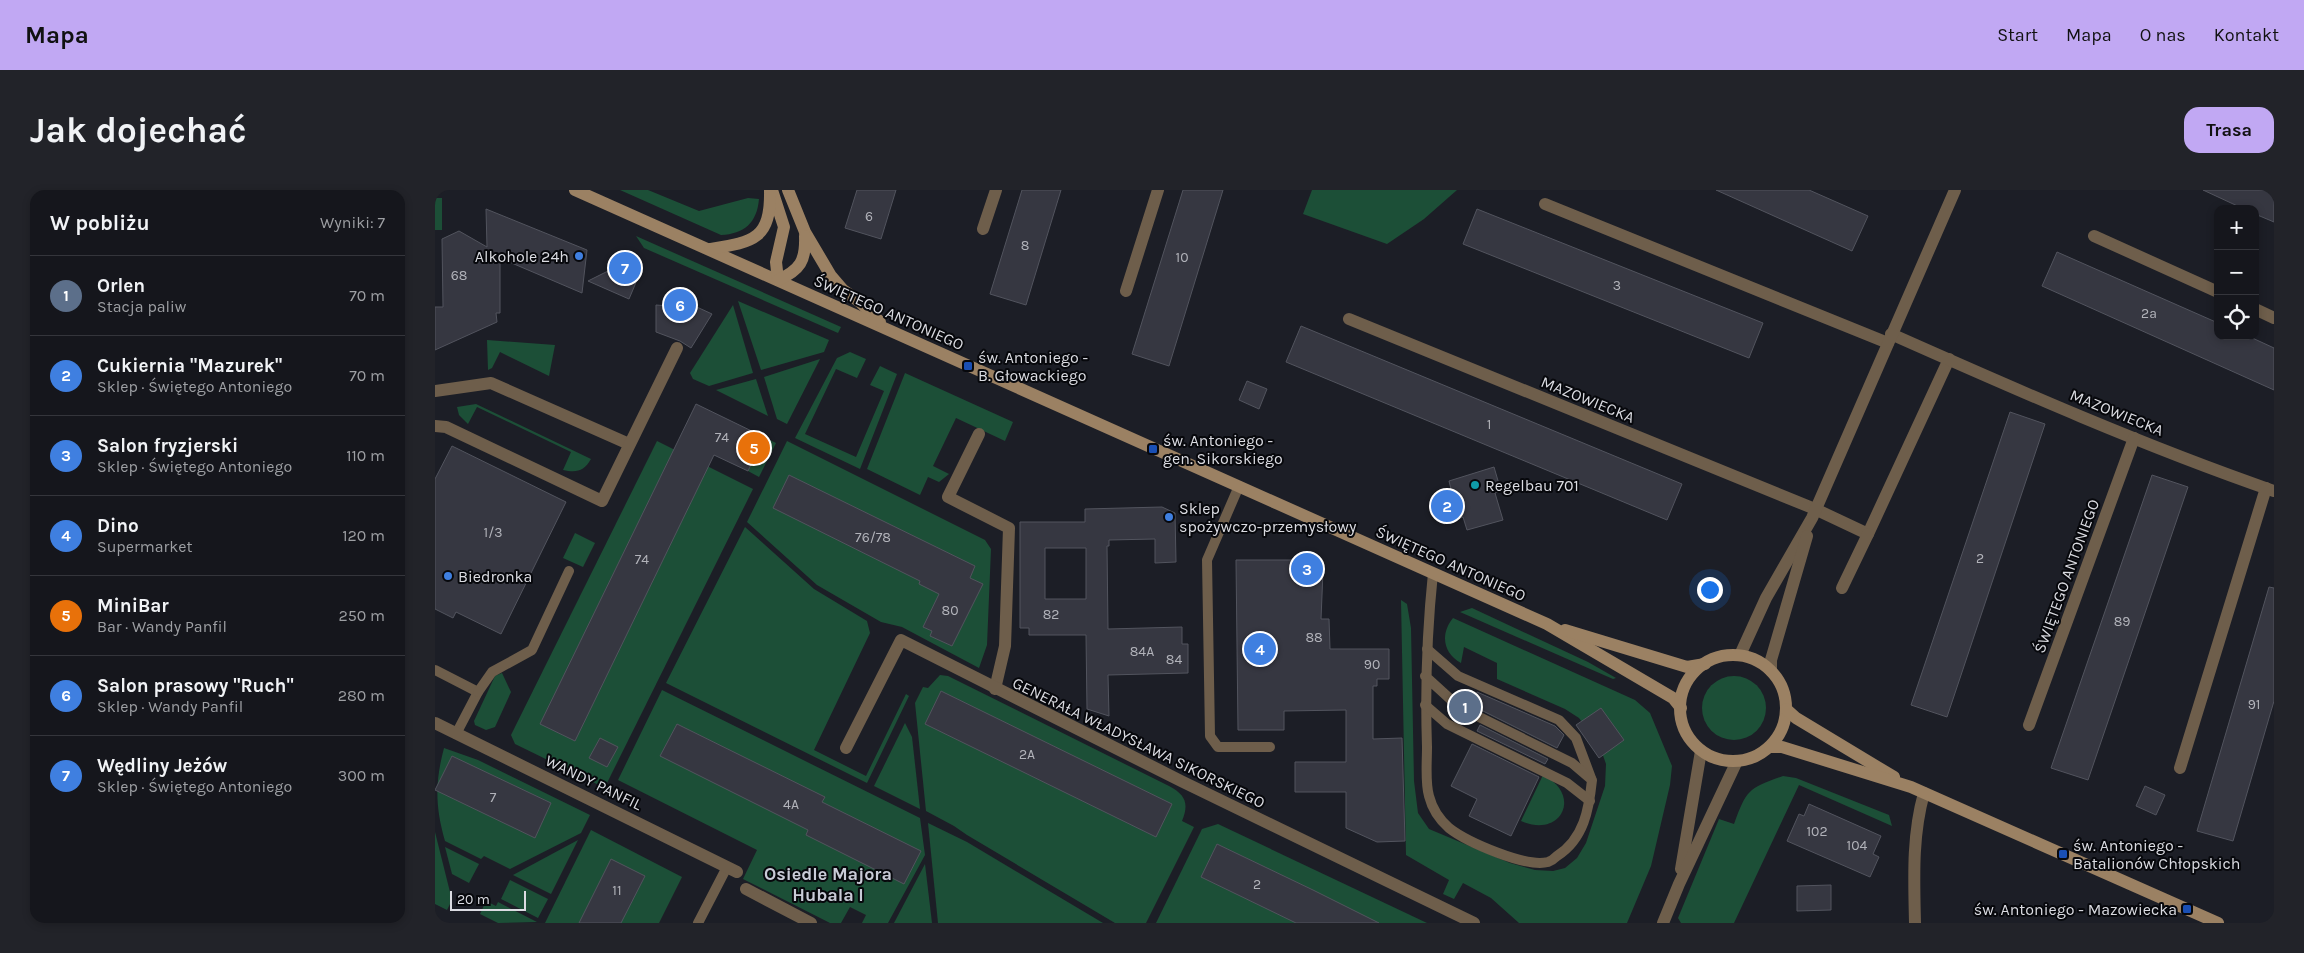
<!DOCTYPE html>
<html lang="pl">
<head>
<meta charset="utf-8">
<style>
  :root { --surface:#15161c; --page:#222329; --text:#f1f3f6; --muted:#9d9fa3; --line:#34353b; --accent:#c1a8f3 }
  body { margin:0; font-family:Karla,sans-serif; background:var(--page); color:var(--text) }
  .controls { position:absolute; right:15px; top:15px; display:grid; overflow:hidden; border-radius:10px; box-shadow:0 2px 8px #0003 }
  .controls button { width:45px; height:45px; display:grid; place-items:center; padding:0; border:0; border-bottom:1px solid var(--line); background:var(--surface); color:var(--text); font:25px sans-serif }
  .scale { position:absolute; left:15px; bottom:12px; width:76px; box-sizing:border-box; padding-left:5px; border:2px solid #dbdce2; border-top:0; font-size:14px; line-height:18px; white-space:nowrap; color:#dbdce2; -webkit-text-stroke:4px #07080c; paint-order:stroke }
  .you { position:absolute; left:1274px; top:399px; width:18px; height:18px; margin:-12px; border:4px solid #fff; border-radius:50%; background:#1a73e8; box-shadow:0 0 0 8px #1a73e833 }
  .badge { display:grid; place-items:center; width:32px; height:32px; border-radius:50%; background:var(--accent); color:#fff; font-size:16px; font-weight:700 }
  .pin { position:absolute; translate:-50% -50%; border:2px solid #fff; box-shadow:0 1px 5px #0006 }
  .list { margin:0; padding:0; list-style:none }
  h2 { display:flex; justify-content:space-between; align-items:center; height:65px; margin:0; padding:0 20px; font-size:21px }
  h2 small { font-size:16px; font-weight:400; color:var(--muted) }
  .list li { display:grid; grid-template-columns:32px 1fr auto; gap:15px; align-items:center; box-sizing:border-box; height:80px; padding:0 20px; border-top:1px solid var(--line) }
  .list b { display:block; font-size:19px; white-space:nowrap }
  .list p { margin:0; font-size:16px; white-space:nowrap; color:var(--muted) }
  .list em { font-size:16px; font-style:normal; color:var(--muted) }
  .icon { flex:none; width:28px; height:28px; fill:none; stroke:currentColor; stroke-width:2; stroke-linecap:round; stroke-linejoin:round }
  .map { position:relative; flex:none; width:1839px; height:733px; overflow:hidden; border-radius:15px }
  header { display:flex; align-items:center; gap:30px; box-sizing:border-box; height:70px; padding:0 25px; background:var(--accent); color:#111 }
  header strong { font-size:24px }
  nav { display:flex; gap:28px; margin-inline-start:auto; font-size:18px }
  .intro { display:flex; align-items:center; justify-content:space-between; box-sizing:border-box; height:120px; padding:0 30px }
  h1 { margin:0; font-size:35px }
  .button { padding:12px 22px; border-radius:15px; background:var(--accent); color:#111; font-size:18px; font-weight:700 }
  main { display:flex; gap:30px; padding:0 30px }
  aside { flex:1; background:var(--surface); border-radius:15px; box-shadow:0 2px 8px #0003 }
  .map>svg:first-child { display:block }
</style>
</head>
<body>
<header>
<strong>Mapa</strong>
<nav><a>Start</a><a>Mapa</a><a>O nas</a><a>Kontakt</a></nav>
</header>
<div class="intro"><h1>Jak dojechać</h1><a class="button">Trasa</a></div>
<main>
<aside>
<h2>W pobliżu<small>Wyniki: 7</small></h2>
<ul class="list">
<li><span class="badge" style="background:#5c6f8a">1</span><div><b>Orlen</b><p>Stacja paliw</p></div><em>70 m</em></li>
<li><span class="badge" style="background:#3f7fe0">2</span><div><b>Cukiernia &quot;Mazurek&quot;</b><p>Sklep · Świętego Antoniego</p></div><em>70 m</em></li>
<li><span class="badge" style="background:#3f7fe0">3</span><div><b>Salon fryzjerski</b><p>Sklep · Świętego Antoniego</p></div><em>110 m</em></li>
<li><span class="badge" style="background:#3f7fe0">4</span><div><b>Dino</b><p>Supermarket</p></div><em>120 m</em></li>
<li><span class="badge" style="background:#e8710a">5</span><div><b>MiniBar</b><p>Bar · Wandy Panfil</p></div><em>250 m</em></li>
<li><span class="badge" style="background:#3f7fe0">6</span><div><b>Salon prasowy &quot;Ruch&quot;</b><p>Sklep · Wandy Panfil</p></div><em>280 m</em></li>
<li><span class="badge" style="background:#3f7fe0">7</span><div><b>Wędliny Jeżów</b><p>Sklep · Świętego Antoniego</p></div><em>300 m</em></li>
</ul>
</aside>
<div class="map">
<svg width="1839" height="733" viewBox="0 0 1839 733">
  <rect width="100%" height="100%" fill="#1c1e26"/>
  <g fill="#1c4f37">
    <path d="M185,0h28l51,21 49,-13 11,1c-2,24 -15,35 -38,36z"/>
    <polygon points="877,0 1022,0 989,29 952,54 868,24"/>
    <rect x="0" y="8" width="7" height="32"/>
    <polygon points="201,46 406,137 403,143 209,58"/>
    <polygon points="303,111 394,150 389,162 326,180"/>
    <polygon points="298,115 318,183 274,196 258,189 255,183"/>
    <polygon points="52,150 120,155 114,186 65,162 57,178 53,180"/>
    <polygon points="415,162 431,169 422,188 401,179 370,244 421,267 449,201 435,195 445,176 462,184 425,279 360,248 402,168"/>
    <polygon points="385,169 352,234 342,229 329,187"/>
    <polygon points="470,183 578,232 570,251 521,228 498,276 514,284 504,292 493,287 485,305 432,279"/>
    <polygon points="321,189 333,226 281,200"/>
    <path d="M41,214l115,55c-7,12 -14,14 -28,11l8,-18 -94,-45 -9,17 -9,-9 -2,-8z"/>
    <polygon points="329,247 341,253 324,287 313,281"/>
    <polygon points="222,251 318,299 171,595 166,596 80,554 76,545"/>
    <polygon points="352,251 550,350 556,359 552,455 544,478 467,437 446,432 382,395 312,332"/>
    <polygon points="310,337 379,399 432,431 435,443 379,560 431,586 471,504 474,506 432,593 231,493"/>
    <polygon points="140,343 160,353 148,377 128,368"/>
    <path d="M966,410l6,4 4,24 3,153 4,32 11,16 81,34 25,7 18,1 12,-3 12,-10 9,-15 19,-57 1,-22 -6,-17 -21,-29 -14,-9 -68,-30v-16l-33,-16 -3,16c-18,-10 -21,-29 -8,-45l182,82 15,13 22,53 -2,19 -19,81 -24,57h-108l-28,-25 -28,-15 -9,16 -11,-5 6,-14 -43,-25z"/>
    <polygon points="1037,418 1153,472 1181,488 1178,489 1025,422"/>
    <polygon points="67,483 76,502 60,537 51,540 40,535 39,531 60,486"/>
    <path d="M505,485l8,1 221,110c17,9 20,18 13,35l12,6 -48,96h-31l-148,-88 -13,-9 -28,-15 -11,-108 8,-16 5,1z"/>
    <circle cx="1299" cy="518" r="32"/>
    <polygon points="227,500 485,628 490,665 453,733 427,733 431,725 415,717 406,733 395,733 308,689 322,660 183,590"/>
    <polygon points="470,533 477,547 485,619 439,596"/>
    <path d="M9,558l34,12 112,55 -9,18 -71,36 -26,-13 -3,3 -36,-18c-10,-35 -10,-59 -1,-93z"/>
    <path d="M1108,585c40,20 18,64 -22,46z"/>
    <path d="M1348,586l13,2 93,37 3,11 -93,-41 -65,138h-53l-3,-5 41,-99 15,5c13,-35 14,-35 49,-48z"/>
    <polygon points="493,633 532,652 668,733 503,733"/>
    <polygon points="783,634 992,733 721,733 767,639"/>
    <polygon points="156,640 247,687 224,733 110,733"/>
    <polygon points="0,642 17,710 12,720 0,714"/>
    <polygon points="143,650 116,704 78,685"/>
    <polygon points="10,657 44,674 34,693 17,684"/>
    <polygon points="490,674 497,733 459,733"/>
    <polygon points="75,690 113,709 103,728 66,709"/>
    <polygon points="51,711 61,716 63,712 102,732 63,733 45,724"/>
  </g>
  <g fill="#363741" stroke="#52545e" fill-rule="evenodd">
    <polygon points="422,0 461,0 446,49 410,38"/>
    <polygon points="587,0 626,0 591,115 555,104"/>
    <polygon points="748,0 788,0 734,176 697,164"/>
    <polygon points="1281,0 1374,0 1433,26 1417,61"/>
    <polygon points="1768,0 1839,0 1839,32 1820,24 1820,19 1809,19"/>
    <polygon points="51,19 152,60 147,103 65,68 65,123 61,123 62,132 0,160 0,117 8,117 7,49 24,41 52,57"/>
    <polygon points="1042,19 1328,133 1314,168 1028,54"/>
    <polygon points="1622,62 1783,133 1783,146 1813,146 1839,158 1839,200 1607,96"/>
    <polygon points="187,74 197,78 202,90 194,109 153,91"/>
    <polygon points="238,106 277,124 256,158 245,151 221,142 221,115 234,116"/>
    <polygon points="866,136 1247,294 1232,330 851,172"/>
    <polygon points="812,191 832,199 824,219 804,210"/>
    <polygon points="261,214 329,247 313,281 279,265 140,551 105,534"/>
    <polygon points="1575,222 1610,234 1512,527 1476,515"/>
    <polygon points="17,256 131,312 66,444 21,422 18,428 0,419 0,289"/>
    <polygon points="1059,277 1066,301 1060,303 1068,330 1032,340 1028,327 1009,334 1000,304 1016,299 1014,291"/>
    <polygon points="354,285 540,376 535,388 548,394 517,456 495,446 497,441 488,437 504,404 484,394 485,391 338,318"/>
    <polygon points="1717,285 1753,297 1653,590 1616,578"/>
    <path d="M727,317l13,6 1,49 -21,1v-24l-46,1v6h-2l1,83 74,-2v17h6v29l-80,2 1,41 -22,-7 -1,-74h-57v-7h-9v-106h65v-13zM610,358h41v51h-41z"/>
    <polygon points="801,370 862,370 888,381 886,429 894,429 895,459 954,459 954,489 942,489 942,496 938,496 938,549 967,548 970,651 942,652 911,638 911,602 860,602 860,572 911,572 911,520 849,521 849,540 803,540"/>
    <polygon points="1834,397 1839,398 1839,511 1798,651 1762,641"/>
    <polygon points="506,501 737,614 721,647 490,534"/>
    <polygon points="1042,502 1120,536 1129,545 1122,558 1036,515"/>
    <polygon points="1166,518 1189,550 1164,568 1141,535"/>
    <polygon points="242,534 390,607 387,612 486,661 469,694 371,645 373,640 225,566"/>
    <polygon points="1045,535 1113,569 1110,574 1042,541"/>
    <polygon points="165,548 183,557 172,577 154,568"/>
    <polygon points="1037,554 1104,587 1076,646 1034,626 1042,609 1016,596"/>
    <polygon points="17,566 116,613 100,648 0,600"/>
    <polygon points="1710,596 1730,605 1721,625 1701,616"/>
    <polygon points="1374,614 1446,646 1438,664 1444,667 1435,687 1352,651 1364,624 1369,626"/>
    <polygon points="782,654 878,700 944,733 861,733 766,687"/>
    <polygon points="176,669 210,686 186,733 144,733"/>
    <polygon points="1396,695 1396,720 1362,721 1362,696"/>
  </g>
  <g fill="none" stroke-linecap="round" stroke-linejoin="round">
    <g stroke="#6e5e4b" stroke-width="10">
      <polyline points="804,296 772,370 775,546 783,557 835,557"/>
      <polyline points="992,459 1023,486 1124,530 1141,548 1156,588"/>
      <polyline points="0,480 43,502 21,544"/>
      <path d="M990,486l34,31 113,56 20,17c-3,29 -8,59 -35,76 -2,2 -6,5 -9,6 -22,6 -81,-20 -99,-34 -9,-8 -17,-20 -20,-32 -4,-14 -2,-33 -2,-49 -2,-58 0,-116 6,-174"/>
      <polyline points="43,502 57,482 97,460 134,381"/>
      <polyline points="990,515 1012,534 1132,593 1155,611"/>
      <polyline points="263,733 292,677"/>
    </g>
    <g stroke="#6e5e4b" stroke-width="12">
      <polyline points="1110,14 1453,153"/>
      <polyline points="548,39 561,0"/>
      <polyline points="1659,46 1783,102"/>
      <polyline points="691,101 723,0"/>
      <polyline points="1820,119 1839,128"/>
      <polyline points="914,129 1380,319 1433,344 1514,169"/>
      <path d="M1456,144c126,56 253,112 383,157"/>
      <polyline points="0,201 56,193 194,254"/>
      <polyline points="0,236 11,237 167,311 242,158"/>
      <polyline points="544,244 513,307 574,338 570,456 560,499"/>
      <polyline points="1407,398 1433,344"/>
      <polyline points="1305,465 1331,408 1377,328 1520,0"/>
      <polyline points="1336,481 1336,470 1372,346"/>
      <polyline points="0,533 302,682"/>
      <polyline points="1594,535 1699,248"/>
      <polyline points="411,558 466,450 746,591 1039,733"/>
      <polyline points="1745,578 1831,298"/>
      <polyline points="1246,679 1266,561"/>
      <polyline points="311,699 376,733"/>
      <polyline points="1228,733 1244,694 1302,571"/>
      <path d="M1480,733c-1,-45 -3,-87 9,-130"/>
    </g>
    <g stroke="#9b8163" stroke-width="12">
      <polyline points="140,0 1112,434 1238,508 1246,518"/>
      <polyline points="353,0 370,42 396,86 408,100 425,112 445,132"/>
      <polyline points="338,3 349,37 341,72 343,90"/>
      <path d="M275,59c43,-7 61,-9 60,-59"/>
      <path d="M343,90c22,-10 28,-19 27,-44"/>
      <polyline points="1130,440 1252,477 1270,474"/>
      <circle cx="1298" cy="518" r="53"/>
      <polyline points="1351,519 1361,528 1459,587"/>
      <polyline points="1335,557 1347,557 1476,597 1783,733"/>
    </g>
  </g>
  <g fill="#3f7fe0" stroke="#07080c" stroke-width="2">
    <circle cx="144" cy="66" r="5"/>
    <circle cx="734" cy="327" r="5"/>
    <circle cx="13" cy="386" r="5"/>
  </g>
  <g fill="#1a4fb4" stroke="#07080c" stroke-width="2">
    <rect x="528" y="171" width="10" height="10" rx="2.5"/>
    <rect x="713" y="254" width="10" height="10" rx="2.5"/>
    <rect x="1623" y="659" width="10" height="10" rx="2.5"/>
    <rect x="1747" y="714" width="10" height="10" rx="2.5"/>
  </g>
  <circle fill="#0f9aa8" stroke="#07080c" stroke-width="2" cx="1040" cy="295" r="5"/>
  <g text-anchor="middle" stroke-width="4" stroke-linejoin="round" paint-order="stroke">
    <g font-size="14" fill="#b2b3ba">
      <text x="434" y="31">6</text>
      <text x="590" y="60">8</text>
      <text x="747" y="72">10</text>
      <text x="24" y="90">68</text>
      <text x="1182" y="100">3</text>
      <text x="1714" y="128">2a</text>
      <text x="1054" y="239">1</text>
      <text x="287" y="252">74</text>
      <text x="58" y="347">1/3</text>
      <text x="438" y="352">76/78</text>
      <text x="1545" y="373">2</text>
      <text x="207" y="374">74</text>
      <text x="515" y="425">80</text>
      <text x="616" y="429">82</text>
      <text x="1687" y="436">89</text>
      <text x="879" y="452">88</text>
      <text x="707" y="466">84A</text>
      <text x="739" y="474">84</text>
      <text x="937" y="479">90</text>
      <text x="1819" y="519">91</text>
      <text x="592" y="569">2A</text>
      <text x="58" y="612">7</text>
      <text x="356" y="619">4A</text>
      <text x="1382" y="646">102</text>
      <text x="1422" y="660">104</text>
      <text x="822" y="699">2</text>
      <text x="182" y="705">11</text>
    </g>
    <g font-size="16" fill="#dbdce2" stroke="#07080c" text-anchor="start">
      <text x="134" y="72" text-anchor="end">Alkohole 24h</text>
      <text x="543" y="173">św. Antoniego -<tspan x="543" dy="18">B. Głowackiego</tspan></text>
      <text x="728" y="256">św. Antoniego -<tspan x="728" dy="18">gen. Sikorskiego</tspan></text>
      <text x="1050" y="301">Regelbau 701</text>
      <text x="744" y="324">Sklep<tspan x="744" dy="18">spożywczo-przemysłowy</tspan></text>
      <text x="23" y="392">Biedronka</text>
      <text x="1638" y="661">św. Antoniego -<tspan x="1638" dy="18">Batalionów Chłopskich</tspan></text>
      <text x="1742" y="725" text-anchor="end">św. Antoniego - Mazowiecka</text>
    </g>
    <g font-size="16" fill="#dbdce2" stroke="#07080c">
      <text transform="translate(454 122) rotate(24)" y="6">ŚWIĘTEGO ANTONIEGO</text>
      <text transform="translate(1153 209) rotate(22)" y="6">MAZOWIECKA</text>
      <text transform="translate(1682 222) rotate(22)" y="6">MAZOWIECKA</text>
      <text transform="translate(1016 373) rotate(24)" y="6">ŚWIĘTEGO ANTONIEGO</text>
      <text transform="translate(1631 386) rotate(-70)" y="6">ŚWIĘTEGO ANTONIEGO</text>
      <text transform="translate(704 552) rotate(26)" y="6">GENERAŁA WŁADYSŁAWA SIKORSKIEGO</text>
      <text transform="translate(159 592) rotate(26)" y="6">WANDY PANFIL</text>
    </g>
    <g font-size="18" font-weight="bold" fill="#c9cbd7" stroke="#07080c">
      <text x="393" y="690">Osiedle Majora<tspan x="393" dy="21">Hubala I</tspan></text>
    </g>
  </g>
</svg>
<div class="controls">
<button>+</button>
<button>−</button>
<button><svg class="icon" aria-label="locate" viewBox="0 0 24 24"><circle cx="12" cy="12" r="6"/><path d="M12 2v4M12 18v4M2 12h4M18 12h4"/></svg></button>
</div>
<div class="scale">20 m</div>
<div class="you"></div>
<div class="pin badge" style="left:1030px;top:517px;background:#5c6f8a">1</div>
<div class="pin badge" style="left:1012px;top:316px;background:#3f7fe0">2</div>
<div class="pin badge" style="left:872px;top:379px;background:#3f7fe0">3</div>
<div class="pin badge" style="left:825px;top:459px;background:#3f7fe0">4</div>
<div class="pin badge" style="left:319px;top:258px;background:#e8710a">5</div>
<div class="pin badge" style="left:245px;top:115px;background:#3f7fe0">6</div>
<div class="pin badge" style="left:190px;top:78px;background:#3f7fe0">7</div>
</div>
</main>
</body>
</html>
